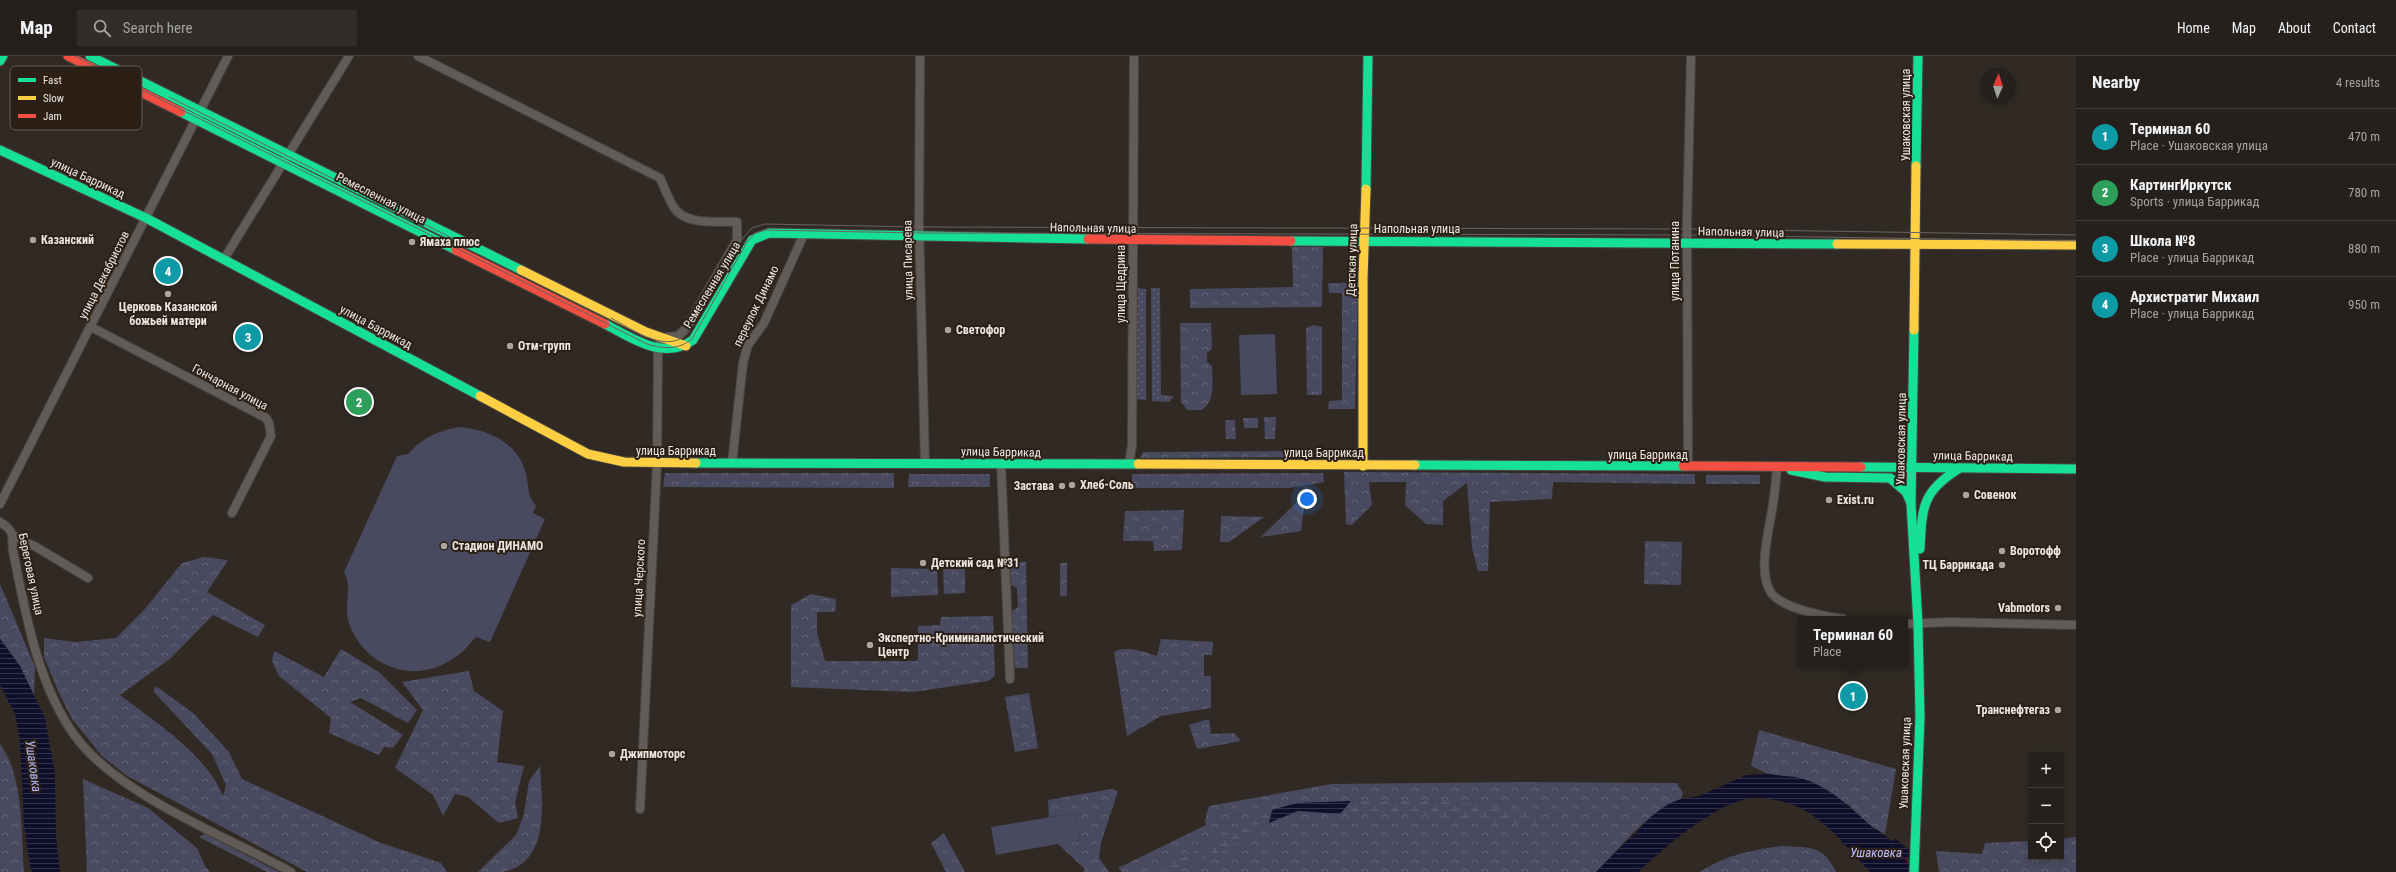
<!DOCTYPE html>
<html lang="en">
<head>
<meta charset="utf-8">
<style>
  :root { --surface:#25201b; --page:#312d28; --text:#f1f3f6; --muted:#a3a3a3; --line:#423e3a; --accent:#aca49e }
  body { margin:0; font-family:"Roboto Condensed",sans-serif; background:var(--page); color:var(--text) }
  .controls { position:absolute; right:12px; bottom:12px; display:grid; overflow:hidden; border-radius:0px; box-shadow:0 2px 6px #0003 }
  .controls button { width:36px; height:36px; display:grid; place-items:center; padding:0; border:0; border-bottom:1px solid var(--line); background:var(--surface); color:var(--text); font:20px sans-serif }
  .compass { position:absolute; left:1980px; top:12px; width:36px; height:36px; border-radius:50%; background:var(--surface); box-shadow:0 2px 6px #0003; rotate:3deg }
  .you { position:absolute; left:1307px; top:443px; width:14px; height:14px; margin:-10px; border:3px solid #fff; border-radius:50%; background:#1a73e8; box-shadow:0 0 0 6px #1a73e833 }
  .badge { display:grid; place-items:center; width:26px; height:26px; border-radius:50%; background:var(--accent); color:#fff; font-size:13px; font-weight:700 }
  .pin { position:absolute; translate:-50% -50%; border:2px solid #fff; box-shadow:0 1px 4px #0006 }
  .popup { position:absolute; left:1798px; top:560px; width:110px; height:52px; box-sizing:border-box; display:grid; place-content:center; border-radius:0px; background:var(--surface); filter:drop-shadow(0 1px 3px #0005); font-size:13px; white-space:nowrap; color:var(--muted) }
  .popup b { font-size:15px; color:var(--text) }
  .popup::after { content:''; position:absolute; left:50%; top:100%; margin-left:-8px; border:8px solid transparent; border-top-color:var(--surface) }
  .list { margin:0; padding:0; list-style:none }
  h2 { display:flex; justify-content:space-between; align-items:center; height:52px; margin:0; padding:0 16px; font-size:17px }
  h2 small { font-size:13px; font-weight:400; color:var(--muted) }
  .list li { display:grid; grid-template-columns:26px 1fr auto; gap:12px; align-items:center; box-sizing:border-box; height:56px; padding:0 16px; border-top:1px solid var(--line) }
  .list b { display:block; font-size:15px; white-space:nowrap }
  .list p { margin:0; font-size:13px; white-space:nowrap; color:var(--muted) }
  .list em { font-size:13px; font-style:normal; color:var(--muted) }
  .icon { flex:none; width:22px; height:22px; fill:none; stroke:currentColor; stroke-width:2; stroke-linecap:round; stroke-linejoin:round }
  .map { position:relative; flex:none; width:2076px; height:816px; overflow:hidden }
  header { display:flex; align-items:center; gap:24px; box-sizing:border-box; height:56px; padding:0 20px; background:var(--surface); border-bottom:1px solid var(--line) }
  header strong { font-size:19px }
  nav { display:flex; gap:22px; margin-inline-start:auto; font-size:14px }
  .search { width:280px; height:36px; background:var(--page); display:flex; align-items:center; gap:10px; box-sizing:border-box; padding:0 14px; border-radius:0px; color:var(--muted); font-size:15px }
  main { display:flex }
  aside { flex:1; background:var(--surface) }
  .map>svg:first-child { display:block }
</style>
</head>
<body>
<header>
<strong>Map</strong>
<div class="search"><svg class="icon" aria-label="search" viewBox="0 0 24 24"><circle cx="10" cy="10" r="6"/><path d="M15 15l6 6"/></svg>Search here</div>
<nav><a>Home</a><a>Map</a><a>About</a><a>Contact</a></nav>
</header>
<main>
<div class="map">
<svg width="2076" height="816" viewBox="0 0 2076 816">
  <defs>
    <pattern id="grass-dots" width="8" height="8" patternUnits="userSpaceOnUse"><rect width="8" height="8" fill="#494a5f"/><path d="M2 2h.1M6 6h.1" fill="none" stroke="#646476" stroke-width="1.8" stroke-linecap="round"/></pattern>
    <pattern id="forest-crowns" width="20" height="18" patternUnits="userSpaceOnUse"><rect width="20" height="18" fill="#494a5f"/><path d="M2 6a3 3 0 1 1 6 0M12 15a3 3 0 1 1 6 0" fill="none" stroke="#646476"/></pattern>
    <pattern id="wetland-marsh" width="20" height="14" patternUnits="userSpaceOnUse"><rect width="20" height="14" fill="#494a5f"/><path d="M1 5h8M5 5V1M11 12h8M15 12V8" fill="none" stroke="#646476"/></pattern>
    <pattern id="water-rules" width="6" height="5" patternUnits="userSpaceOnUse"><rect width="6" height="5" fill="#100f2b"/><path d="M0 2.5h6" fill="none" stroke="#333249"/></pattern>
  </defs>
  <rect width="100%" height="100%" fill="#312a24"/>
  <g fill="url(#grass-dots)">
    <polygon points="1138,232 1146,233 1146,344 1137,343 1135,340"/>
    <polygon points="1160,232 1161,339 1174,340 1169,346 1152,345 1151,232"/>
  </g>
  <g fill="url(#forest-crowns)">
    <polygon points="1292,191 1323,191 1322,251 1190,252 1190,233 1293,231"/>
    <polygon points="1328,227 1358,227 1355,353 1328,353 1329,345 1342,344 1342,237 1329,237"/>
    <path d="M1180,267h31l1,26 -5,4v9l5,4c0,16 4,34 -10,44h-15l-6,-8z"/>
    <polygon points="1314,269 1322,271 1322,339 1307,339 1306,272"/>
    <polygon points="1264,361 1276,361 1275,383 1265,383"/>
    <polygon points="1243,362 1258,362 1258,372 1244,372"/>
    <polygon points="1225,364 1235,364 1236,383 1226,383"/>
    <polygon points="1295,395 1295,401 1140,402 1143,396"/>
    <polygon points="1325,395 1355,396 1351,402 1325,402"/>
    <polygon points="1344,416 1695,418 1695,428 1553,426 1552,443 1490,446 1488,515 1478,515 1472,492 1467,427 1443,445 1443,469 1426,468 1405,449 1406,426 1369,426 1372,449 1352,469 1346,468"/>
    <polygon points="665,417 894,417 894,432 663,431"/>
    <polygon points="1323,417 1324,426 1290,432 1132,432 1132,418"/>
    <polygon points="909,418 990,418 990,431 908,431"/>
    <rect x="1706" y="419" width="54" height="9"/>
    <polygon points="1307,429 1301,475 1261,481 1295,448"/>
    <polygon points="1184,454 1182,494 1154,495 1153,485 1123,485 1125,455"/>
    <polygon points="1221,460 1264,461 1229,486 1220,486"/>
    <polygon points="1645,485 1682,486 1681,529 1644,528"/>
    <path d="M204,501l24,3 -21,32 58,33 -7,12 -45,-22 -42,43 -51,37c34,26 87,60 103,101l3,-11 -14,-31 -59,-63 3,-5 37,27 36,39 13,27 139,64 60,20 6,9h-140l-180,-96 -25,-20 -30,-37 -13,-26 -15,-36v-19l31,4 41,-4 28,-28 38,-47z"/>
    <polygon points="1010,506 1026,506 1028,612 1015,612 1011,556 1018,551 1017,532 1011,529"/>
    <rect x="1060" y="507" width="7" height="33"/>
    <polygon points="891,512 937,513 938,539 891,541"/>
    <polygon points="943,513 965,513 965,537 944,538"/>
    <polygon points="0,528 35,611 34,643 20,610 0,583"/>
    <polygon points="811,538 836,543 835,556 817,556 817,577 825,605 916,605 918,604 918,570 940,569 941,561 993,560 995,620 988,625 913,636 791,631 791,549"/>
    <path d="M1161,583l52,3 -1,13h-8v21h7v32l-50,8 -34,20 -13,-84c12,-7 31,0 43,4z"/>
    <polygon points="341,593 379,616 417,654 408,667 361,642 350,646 403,679 393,692 384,691 379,699 329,677 331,662 279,620 272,605 274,595 324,621"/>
    <polygon points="469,615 474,635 503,655 497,706 524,710 515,746 518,762 499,767 468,741 455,738 443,760 433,739 395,712 423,654 402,626"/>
    <polygon points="1029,637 1038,692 1015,696 1005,641"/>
    <polygon points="1209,663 1211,678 1234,677 1241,685 1197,693 1189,669"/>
    <polygon points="1759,674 1896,713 1885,778 1870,770 1849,749 1804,723 1768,718 1751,710"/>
    <path d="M0,688c24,32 21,89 24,128h-24z"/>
    <path d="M540,710c2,36 11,96 -37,106 -8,0 -17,0 -25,0l38,-37 8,-21 5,-33z"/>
    <polygon points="83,723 148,752 197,792 205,810 210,816 87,816"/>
    <path d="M1522,726l155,1 6,10 -2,6c-34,13 -59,47 -85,73h-474l-4,-4 88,-43 -1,-5 4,-14 123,-22z"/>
    <polygon points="1111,733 1118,735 1101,787 1099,802 1109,816 1083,816 1085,813 1058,788 1080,784 1075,757 1049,761 1048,744"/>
    <polygon points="944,777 965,816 946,816 931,787"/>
    <polygon points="205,778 279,816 267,816 199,781"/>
    <polygon points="2076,781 2076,816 1939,816 1936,795 1982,798 1985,787 2031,785 2031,801 2061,801 2061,783"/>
    <path d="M1782,790c27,2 41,-2 54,26h-136c26,-17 52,-22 82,-26z"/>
  </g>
  <g fill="url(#wetland-marsh)">
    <polygon points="1445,744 1519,755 1556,766 1497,767 1399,757 1340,758 1351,745"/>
    <path d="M1272,754l-3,13c-37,24 -80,49 -125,49l58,-23z"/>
  </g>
  <g fill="#494a5f">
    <polygon points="1275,278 1277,338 1241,339 1239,279"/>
    <path d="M458,371c30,2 61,16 68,47 3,13 1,22 10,32l-3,7 12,6 -55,123 -14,-5c-7,7 -13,16 -22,21 -39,28 -90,9 -105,-35 -6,-16 4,-36 -5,-51l53,-116 11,-2c14,-16 30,-23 50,-27z"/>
    <polygon points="1075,757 1080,784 996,799 991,771"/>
  </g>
  <g fill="url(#water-rules)">
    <polygon points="0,583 20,610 45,662 55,718 56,780 60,816 32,816 30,811 24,769 20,685 15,658 0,629"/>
    <path d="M1768,718c11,2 25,2 36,5 27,9 45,28 65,45 8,7 15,9 22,17l5,-2 14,12 -1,6h-4l1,4 10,11h-46c-20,-21 -39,-46 -64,-61 -15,-8 -36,-14 -53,-13 -35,3 -90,50 -114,74h-43l57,-57 15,-11 13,-5 18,-3 47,-21z"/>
    <polygon points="1351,745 1340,758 1298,755 1269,767 1272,754 1297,747"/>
  </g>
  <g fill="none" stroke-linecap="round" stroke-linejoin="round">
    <defs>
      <g id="street">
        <path d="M418,0l242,122c4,9 8,20 13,28 11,20 45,15 64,16v18l-50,87 -9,9 -17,2 -3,14 -1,111 -17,346"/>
        <polyline points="920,0 919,166 925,407"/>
        <polyline points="224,203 349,0"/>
        <polyline points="91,271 266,362 269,367 271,380 232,457"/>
        <polyline points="732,407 743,307 748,289 764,267 804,178"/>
        <polyline points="1001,407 1010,623"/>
        <polyline points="1129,408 1132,389 1134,0"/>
        <polyline points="1688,411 1687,168 1691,0"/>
        <path d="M1777,411c-1,13 -2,25 -4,37 -3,23 -17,70 -1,90 13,15 52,22 71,25"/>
        <polyline points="0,448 228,0"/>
        <path d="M0,466c5,3 11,7 12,13 1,7 0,14 2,21 12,60 24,129 61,180 44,60 151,100 216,136"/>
        <polyline points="12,479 36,491 88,522"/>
        <polyline points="1905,568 1947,566 2076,569"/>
      </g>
      <g id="fast">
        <polyline points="90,0 521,214"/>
        <polyline points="0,5 3,0"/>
        <polyline points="181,56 456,194"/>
        <polyline points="0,94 146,162 480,340"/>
        <polyline points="1916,110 1918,0"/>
        <polyline points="1366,133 1368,0"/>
        <polyline points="1291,185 1837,188"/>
        <path d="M605,268c27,14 58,37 88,16l59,-100 17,-7 319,6"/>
        <polyline points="1914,274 1911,447 1918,568 1920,661 1914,816"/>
        <polyline points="696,407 1138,408"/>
        <polyline points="1415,409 1683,410"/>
        <polyline points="1861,411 2076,413"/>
        <polyline points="1791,414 1825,421 1890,422 1906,436 1911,447"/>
        <path d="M1920,493c2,-42 2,-58 40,-81"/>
      </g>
      <g id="slow">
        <polyline points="1837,188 2076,189"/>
        <polyline points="521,214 646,276 686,290"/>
        <polyline points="1914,274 1916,110"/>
        <polyline points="480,340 588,398 624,406 696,407"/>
        <polyline points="1138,408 1415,409"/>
        <polyline points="1363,410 1363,222 1366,133"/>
      </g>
      <g id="jam">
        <polyline points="68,0 181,56"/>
        <polyline points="1088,183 1291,185"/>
        <polyline points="456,194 605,268"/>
        <polyline points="1683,410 1861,411"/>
      </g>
    </defs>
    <use href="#street" stroke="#4b4540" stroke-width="10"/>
    <use href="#fast" stroke="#4b4540" stroke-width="11"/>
    <use href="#slow" stroke="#4b4540" stroke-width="11"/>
    <use href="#jam" stroke="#4b4540" stroke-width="11"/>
    <use href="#street" stroke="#615c58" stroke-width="8"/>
    <use href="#fast" stroke="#16e098" stroke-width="9"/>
    <use href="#slow" stroke="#ffcf43" stroke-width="9"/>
    <use href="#jam" stroke="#f24e42" stroke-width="9"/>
    <g stroke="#68635f" stroke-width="1">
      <path d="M75,0l572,288c17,5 31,6 45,-5l55,-97 8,-9 10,-3 154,3 768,2 389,6"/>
      <polyline points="169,41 452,182"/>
      <path d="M611,262c23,12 60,40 80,11l51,-90 10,-11 13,-4 154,3 768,2 389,6"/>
    </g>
  </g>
  <g fill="#aca49e" stroke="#2c2016" stroke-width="1.5">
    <circle cx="33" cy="184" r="4"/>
    <circle cx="412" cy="186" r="4"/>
    <circle cx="168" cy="238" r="4"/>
    <circle cx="948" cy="274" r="4"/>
    <circle cx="510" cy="290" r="4"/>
    <circle cx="1072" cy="429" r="4"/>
    <circle cx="1062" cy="430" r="4"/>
    <circle cx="1966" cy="439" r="4"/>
    <circle cx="1829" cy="444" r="4"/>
    <circle cx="444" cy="490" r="4"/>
    <circle cx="2002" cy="495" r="4"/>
    <circle cx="923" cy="507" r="4"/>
    <circle cx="2002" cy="509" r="4"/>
    <circle cx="2058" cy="552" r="4"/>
    <circle cx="870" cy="589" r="4"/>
    <circle cx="2058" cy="654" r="4"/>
    <circle cx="612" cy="698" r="4"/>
  </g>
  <g text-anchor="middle" stroke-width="4" stroke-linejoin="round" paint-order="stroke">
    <g font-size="12" fill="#eee6df" stroke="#2c2016">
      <text transform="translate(1906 59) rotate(-90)" y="4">Ушаковская улица</text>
      <text transform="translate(88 122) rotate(25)" y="4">улица Баррикад</text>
      <text transform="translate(381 142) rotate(27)" y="4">Ремесленная улица</text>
      <text transform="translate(1093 172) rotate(1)" y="4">Напольная улица</text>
      <text x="1417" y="177">Напольная улица</text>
      <text transform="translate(1741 176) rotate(1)" y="4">Напольная улица</text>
      <text transform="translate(908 204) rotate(-91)" y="4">улица Писарева</text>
      <text transform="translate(1352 204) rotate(-88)" y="4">Детская улица</text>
      <text transform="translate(1675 205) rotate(-90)" y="4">улица Потанина</text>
      <text transform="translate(104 219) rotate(-63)" y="4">улица Декабристов</text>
      <text transform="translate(1121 228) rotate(-90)" y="4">улица Щедрина</text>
      <text transform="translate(712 229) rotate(-59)" y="4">Ремесленная улица</text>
      <text transform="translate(756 250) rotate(-64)" y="4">переулок Динамо</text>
      <text transform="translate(376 271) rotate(28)" y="4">улица Баррикад</text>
      <text transform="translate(230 331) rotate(28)" y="4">Гончарная улица</text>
      <text transform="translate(1901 383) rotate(-89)" y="4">Ушаковская улица</text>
      <text x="676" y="399">улица Баррикад</text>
      <text transform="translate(1001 396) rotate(1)" y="4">улица Баррикад</text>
      <text x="1324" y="401">улица Баррикад</text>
      <text x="1648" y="403">улица Баррикад</text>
      <text transform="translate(1973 400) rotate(1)" y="4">улица Баррикад</text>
      <text transform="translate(31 518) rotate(78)" y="4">Береговая улица</text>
      <text transform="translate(639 522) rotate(-87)" y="4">улица Черского</text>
      <text transform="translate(1905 707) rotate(-88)" y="4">Ушаковская улица</text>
    </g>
    <g font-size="12" font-weight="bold" fill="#eee6df" stroke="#2c2016" text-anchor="start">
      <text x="41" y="188">Казанский</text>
      <text x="420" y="190">Ямаха плюс</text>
      <text x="168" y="255" text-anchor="middle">Церковь Казанской<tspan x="168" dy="14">божьей матери</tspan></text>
      <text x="956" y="278">Светофор</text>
      <text x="518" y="294">Отм-групп</text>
      <text x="1080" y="433">Хлеб-Соль</text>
      <text x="1054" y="434" text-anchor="end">Застава</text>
      <text x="1974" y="443">Совенок</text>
      <text x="1837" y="448">Exist.ru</text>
      <text x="452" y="494">Стадион ДИНАМО</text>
      <text x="2010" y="499">Воротофф</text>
      <text x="931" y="511">Детский сад №31</text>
      <text x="1994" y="513" text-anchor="end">ТЦ Баррикада</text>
      <text x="2050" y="556" text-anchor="end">Vabmotors</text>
      <text x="878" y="586">Экспертно-Криминалистический<tspan x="878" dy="14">Центр</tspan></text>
      <text x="2050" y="658" text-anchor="end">Транснефтегаз</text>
      <text x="620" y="702">Джипмоторс</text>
    </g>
    <g font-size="13" font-style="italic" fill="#b6beff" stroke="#2c2016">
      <text transform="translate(34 710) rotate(82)" y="5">Ушаковка</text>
      <text x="1876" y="801">Ушаковка</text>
    </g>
  </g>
  <rect x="10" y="10" width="132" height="64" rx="6" fill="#2c2016" stroke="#665b52" stroke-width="1"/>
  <rect x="18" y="22" width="18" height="4" fill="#16e098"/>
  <rect x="18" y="40" width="18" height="4" fill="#ffcf43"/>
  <rect x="18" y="58" width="18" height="4" fill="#f24e42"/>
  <g font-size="11" fill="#eee6df">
    <text x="43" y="28">Fast</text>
    <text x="43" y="46">Slow</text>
    <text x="43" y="64">Jam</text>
  </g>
</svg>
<div class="controls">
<button>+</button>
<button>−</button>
<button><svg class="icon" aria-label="locate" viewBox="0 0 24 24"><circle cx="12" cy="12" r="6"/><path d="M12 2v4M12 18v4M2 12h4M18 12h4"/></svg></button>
</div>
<svg class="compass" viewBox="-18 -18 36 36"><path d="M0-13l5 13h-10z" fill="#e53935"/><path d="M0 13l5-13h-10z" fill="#a3a3a3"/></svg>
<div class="you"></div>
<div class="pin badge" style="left:1853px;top:640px;background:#0f9aa8">1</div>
<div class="popup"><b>Терминал 60</b>Place</div>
<div class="pin badge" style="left:359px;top:346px;background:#2e9e5b">2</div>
<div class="pin badge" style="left:248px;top:281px;background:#0f9aa8">3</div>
<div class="pin badge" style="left:168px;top:215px;background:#0f9aa8">4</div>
</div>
<aside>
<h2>Nearby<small>4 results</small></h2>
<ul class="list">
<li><span class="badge" style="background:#0f9aa8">1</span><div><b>Терминал 60</b><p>Place · Ушаковская улица</p></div><em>470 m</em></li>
<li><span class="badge" style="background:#2e9e5b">2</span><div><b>КартингИркутск</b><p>Sports · улица Баррикад</p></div><em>780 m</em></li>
<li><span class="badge" style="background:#0f9aa8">3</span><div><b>Школа №8</b><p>Place · улица Баррикад</p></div><em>880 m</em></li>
<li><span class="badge" style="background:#0f9aa8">4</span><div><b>Архистратиг Михаил</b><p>Place · улица Баррикад</p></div><em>950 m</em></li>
</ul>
</aside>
</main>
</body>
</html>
